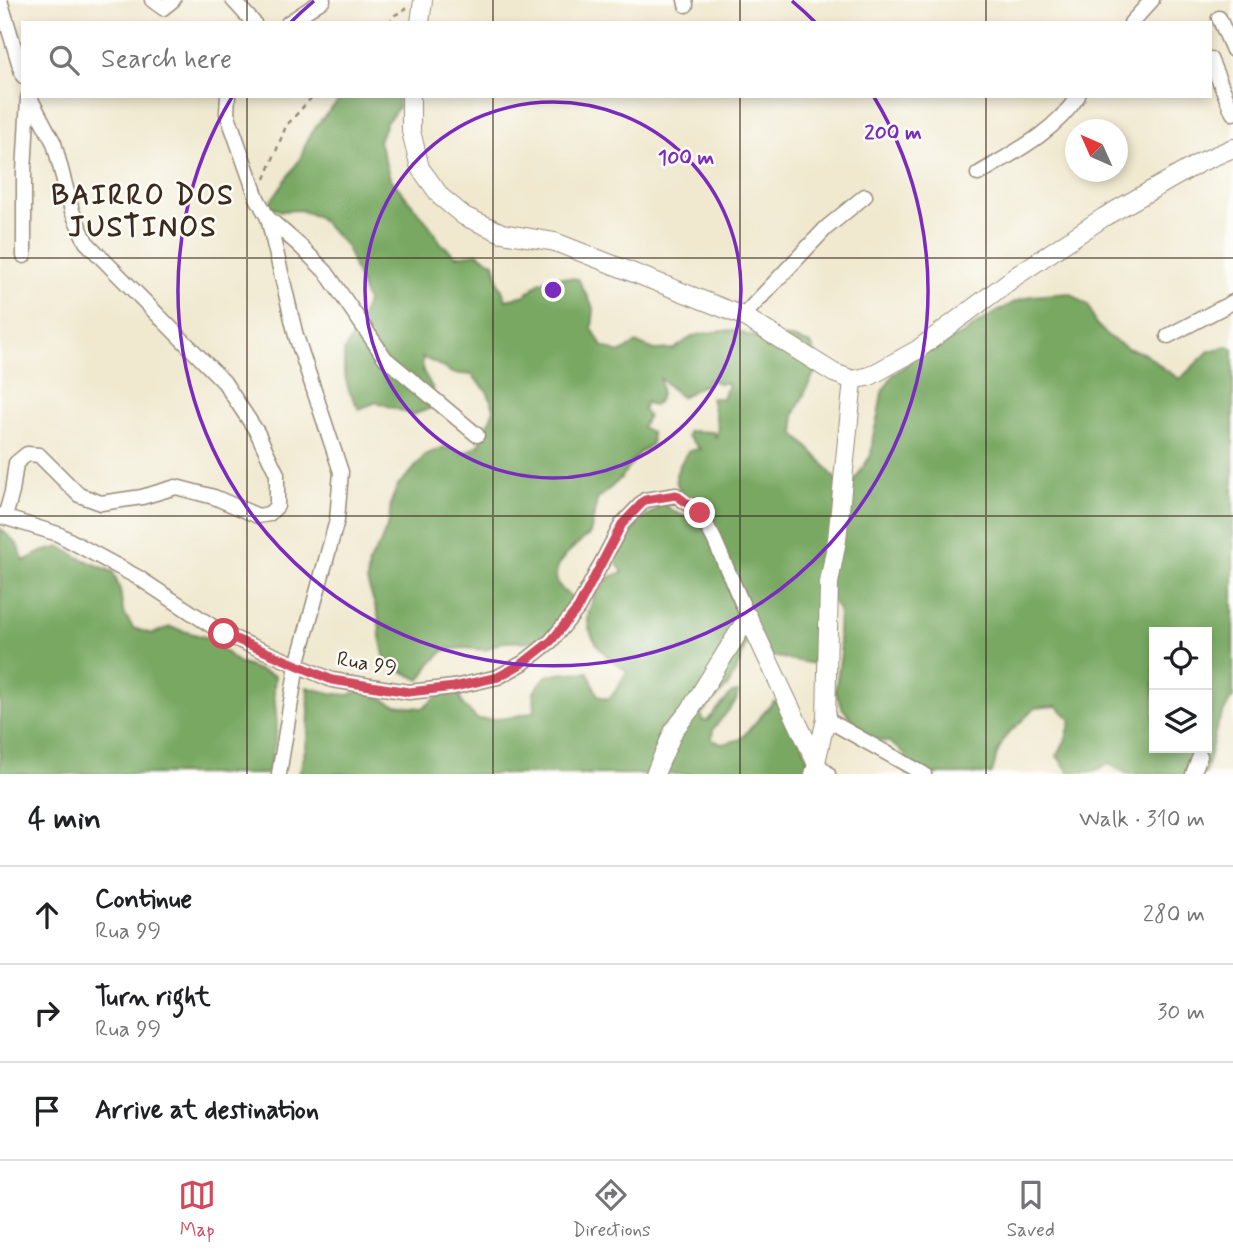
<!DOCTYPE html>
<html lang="en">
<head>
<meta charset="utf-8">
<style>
  :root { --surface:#fff; --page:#f2f2f2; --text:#202124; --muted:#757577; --line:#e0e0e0; --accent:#d1495b }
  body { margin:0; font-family:Mynerve,sans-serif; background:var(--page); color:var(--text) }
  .controls { position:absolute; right:21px; bottom:21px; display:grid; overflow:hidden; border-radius:0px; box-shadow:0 4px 10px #0003 }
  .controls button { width:63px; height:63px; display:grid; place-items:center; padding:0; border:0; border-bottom:2px solid var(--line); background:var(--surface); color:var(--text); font:35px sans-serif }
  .compass { position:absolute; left:1065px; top:119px; width:63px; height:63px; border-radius:50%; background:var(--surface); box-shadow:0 4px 10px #0003; rotate:315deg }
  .stop { position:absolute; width:21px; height:21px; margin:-16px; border:5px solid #d1495b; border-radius:50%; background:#fff }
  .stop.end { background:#d1495b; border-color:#fff; box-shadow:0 2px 7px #0008 }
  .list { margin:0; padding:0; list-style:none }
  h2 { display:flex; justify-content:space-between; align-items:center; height:91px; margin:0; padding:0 28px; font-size:30px }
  h2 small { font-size:23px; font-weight:400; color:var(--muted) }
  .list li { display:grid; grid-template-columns:46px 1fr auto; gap:21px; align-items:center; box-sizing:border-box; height:98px; padding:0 28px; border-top:2px solid var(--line) }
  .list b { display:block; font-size:26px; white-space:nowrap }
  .list p { margin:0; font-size:23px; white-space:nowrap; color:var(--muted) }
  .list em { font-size:23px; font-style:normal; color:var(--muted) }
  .icon { flex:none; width:38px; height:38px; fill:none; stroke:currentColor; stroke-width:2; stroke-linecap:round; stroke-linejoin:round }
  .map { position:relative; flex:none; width:1233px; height:774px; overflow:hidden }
  .search { position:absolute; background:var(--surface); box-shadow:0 4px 10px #0003; left:21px; right:21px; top:21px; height:77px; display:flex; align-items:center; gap:18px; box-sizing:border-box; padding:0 24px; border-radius:0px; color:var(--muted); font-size:26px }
  .sheet { height:385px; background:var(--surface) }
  nav { display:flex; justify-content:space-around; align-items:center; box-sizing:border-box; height:98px; border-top:2px solid var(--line); background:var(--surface); font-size:19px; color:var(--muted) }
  nav a { display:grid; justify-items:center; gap:4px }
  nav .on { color:var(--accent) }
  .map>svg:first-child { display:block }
</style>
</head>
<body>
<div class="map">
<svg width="1233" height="774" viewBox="0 0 1233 774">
  <rect width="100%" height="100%" fill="#fdfcf7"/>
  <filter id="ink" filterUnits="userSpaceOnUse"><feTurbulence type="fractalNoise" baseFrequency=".0143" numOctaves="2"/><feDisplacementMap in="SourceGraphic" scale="14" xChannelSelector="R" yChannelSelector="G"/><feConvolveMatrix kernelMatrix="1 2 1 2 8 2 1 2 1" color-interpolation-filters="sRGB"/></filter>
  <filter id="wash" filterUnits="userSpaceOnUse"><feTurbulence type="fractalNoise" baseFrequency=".00686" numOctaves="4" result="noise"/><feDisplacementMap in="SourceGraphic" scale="28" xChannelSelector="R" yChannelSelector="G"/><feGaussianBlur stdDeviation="1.57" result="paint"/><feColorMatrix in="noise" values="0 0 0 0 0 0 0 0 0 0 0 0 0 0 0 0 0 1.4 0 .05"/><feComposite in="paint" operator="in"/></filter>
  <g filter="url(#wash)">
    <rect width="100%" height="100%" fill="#f0e9d0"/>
    <g fill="#78a862" stroke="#5a6940" stroke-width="2" fill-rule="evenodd">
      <path d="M343,96h55v12l-12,15 -7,18 11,37 40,48 11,17 15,13 21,-3 17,10 5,20 7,17 19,-5 15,-13 19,-5 19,2 16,30 -2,19 10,18 17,7 18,-10 18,7 19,-1 19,-13 20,-4 19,-2 19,6 41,2 19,6 8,19 -25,52 1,19 28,29 23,30 25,-38 2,-19 5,-20 4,-24 11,-17 32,-25 37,-15 16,-12 35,-20 18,-7 39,-3 19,13 6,17 14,14 18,11 19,6 17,14 17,11 29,-28 19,-5 5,3v349l-3,2 -13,25 -12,49h-78l-18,-10 -17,8h-23l-12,-16 9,-17 5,-19 -14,-14 -22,2 -30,29 -8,17 -5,20h-87v-20l-16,-12 -20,-3 -26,-30 -8,-17 6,-39 -3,-20 1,-22 -10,-14 -8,10 -4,38 4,7 -7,12 -43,-8 -21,-27 -10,33 -12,24 -27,28 2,7h4l25,-28 6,-1 -2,9 -23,28 -1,11 11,4 18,-5 33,-38 17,9 22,64h-514c9,-29 13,-56 8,-87l23,6 19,2 19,-8c20,19 28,19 55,21l15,-12 18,-9 7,18 14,14c21,1 38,-1 58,-8l-1,-19 12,-16 19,-3 23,-1 10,24 10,3 7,-7 12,-21c-16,-10 -37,-28 -39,-49 -1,-9 4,-19 7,-28l6,-4 7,-12 15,-6 -17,-23 19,-9 17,-20 22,-17 8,8 25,11c-6,-10 -22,-34 -21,-46 1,-8 8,-18 12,-25l12,-2 -13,-13 1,-5 25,1 3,5 2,-10 -7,-29h11l6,-12 -2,-3h-8l-10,-4 -2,6c-11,1 -14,9 -25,12l-21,-19c2,13 3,19 -6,28l-8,-4 -3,8 5,6 -6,11 9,5 1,12 -13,9 -18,25 -24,22 -7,34c-21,16 -54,41 -18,63l1,14 -33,30 -38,1 -17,8 -21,-2 -19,2 -14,13 -11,17 -19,-9 -16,-11 -5,-23 -1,-19 -12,-37 2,-19 11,-18 9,-22 2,-20 7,-17 14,-14 13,-16 19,-8 18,7 18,-10 14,-35 -7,-18 -15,-16 -20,-2 -17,-10 -13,-6 1,14 10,18 -2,19 -18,7 -36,-13 -18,7 -10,-18 -5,-19v-21l11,-18 12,-31 -21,-56 -28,-29 -18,-7 -19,1 -13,-6 32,-46 7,-18 12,-19zM1154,632h53v116h-53z"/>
      <polygon points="0,528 17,544 24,561 41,552 61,547 78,557 113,572 120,590 123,611 133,628 152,634 170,627 208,638 239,663 275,676 274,689 277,728 269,774 0,774"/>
    </g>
  </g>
  <g filter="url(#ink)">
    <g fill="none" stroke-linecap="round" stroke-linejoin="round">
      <defs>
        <g id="minor">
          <polyline points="0,0 23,76"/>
          <polyline points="152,0 163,8 173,0"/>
          <polyline points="233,0 254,23"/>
          <polyline points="685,0 686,5"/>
          <polyline points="1219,18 1233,50"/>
          <polyline points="288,23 323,0"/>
          <polyline points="1131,23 1152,0"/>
          <polyline points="1210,59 1233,113"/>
          <polyline points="228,96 227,113 257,198 268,218 296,336 341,472 337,520 297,665 279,774"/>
          <path d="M978,174c35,-21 77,-42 100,-78"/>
          <polyline points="268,218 299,245 326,272 385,358 477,435"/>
          <polyline points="24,256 24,172 28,98"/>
          <polyline points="743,316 826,228 865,196"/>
          <polyline points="1168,336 1233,302"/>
          <polyline points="0,516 58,534 139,578 224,634 332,680 409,692 454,687 498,677 523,663 551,641 578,608 622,524 645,500 676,495 700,513 714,539 748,617"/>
          <polyline points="5,517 12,492 16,463 27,454 39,455 79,495 101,503 142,497 176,487 214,497 258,516 269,514 277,506 277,474 257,432 224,382 86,242 72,211 54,143 29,96"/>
          <polyline points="826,719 924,774"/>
          <polyline points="812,774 816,762 828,774"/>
          <polyline points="1193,774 1200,756"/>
        </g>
        <g id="tertiary">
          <polyline points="420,23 423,0"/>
          <polyline points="411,96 411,131 420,168 441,197 464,216 502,233 555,242 743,316 834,373 853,380 870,376 917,350 1016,276 1104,217 1201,162 1233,148"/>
          <polyline points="748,617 816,762"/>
          <polyline points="816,762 826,719 829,583 837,540 853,380"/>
          <polyline points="655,774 674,730 690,710 748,617"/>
        </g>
      </defs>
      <use href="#minor" stroke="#968a77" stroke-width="17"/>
      <use href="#tertiary" stroke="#968a77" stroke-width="20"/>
      <g stroke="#968a77" stroke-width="2.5" stroke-dasharray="5 5" stroke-linecap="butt">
        <polyline points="388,23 395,15 407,8"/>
        <polyline points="265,179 286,126 313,96"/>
      </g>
      <use href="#minor" stroke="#fff" stroke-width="14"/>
      <use href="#tertiary" stroke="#fff" stroke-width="18"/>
    </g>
  </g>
  <g fill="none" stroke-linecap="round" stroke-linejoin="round" filter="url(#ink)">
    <polyline stroke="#d1495b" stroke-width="9" points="224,634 332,680 409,692 454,687 498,677 523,663 551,641 578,608 622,524 645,500 676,495 700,513"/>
  </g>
  <path fill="none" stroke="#3b2a1e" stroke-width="2" stroke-opacity="0.55" d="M247,0v23M493,0v23M740,0v23M986,0v23M247,96v678M493,96v678M740,96v678M986,96v678M0,258h1233M0,516h1233"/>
  <g fill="none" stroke="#7b2cbf" stroke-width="3.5">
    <circle cx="553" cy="290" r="188"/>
    <path d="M290 23A375 375 0 0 1 314 1M792 1A375 375 0 0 1 816 23M874 97A375 375 0 1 1 232 97"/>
  </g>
  <g text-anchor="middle" stroke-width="5" stroke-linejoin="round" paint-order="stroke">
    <g font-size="21" fill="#3b2a1e" stroke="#fdfcf7">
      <text transform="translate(367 663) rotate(10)" y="7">Rua 99</text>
    </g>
    <g font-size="28" font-weight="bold" letter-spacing="2" fill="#3b2a1e" stroke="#fdfcf7">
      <text x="143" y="204">BAIRRO DOS<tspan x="143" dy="32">JUSTINOS</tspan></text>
    </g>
  </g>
  <circle cx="553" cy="290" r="10" fill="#7b2cbf" stroke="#fdfcf7" stroke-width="3.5"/>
  <g font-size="21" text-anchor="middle" font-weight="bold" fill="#7b2cbf" stroke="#fdfcf7" stroke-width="5" stroke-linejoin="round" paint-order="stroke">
    <text x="893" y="139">200 m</text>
    <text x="686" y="164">100 m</text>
  </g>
</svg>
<div class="controls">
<button><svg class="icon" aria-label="locate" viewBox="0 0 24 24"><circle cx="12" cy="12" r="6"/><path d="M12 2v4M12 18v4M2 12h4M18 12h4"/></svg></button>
<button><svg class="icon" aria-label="layers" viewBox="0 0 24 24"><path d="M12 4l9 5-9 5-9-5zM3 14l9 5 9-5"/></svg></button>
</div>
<svg class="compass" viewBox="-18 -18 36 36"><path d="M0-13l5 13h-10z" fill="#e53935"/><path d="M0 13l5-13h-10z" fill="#757577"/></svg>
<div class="stop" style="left:224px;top:634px"></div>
<div class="stop end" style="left:700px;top:513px"></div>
<div class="search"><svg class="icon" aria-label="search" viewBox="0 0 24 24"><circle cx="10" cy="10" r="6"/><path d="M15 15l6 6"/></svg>Search here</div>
</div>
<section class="sheet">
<h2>4 min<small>Walk · 310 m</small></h2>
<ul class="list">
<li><svg class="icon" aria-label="ahead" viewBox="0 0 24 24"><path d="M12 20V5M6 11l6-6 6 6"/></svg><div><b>Continue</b><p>Rua 99</p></div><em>280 m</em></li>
<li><svg class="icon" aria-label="right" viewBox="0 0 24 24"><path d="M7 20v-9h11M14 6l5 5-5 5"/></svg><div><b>Turn right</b><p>Rua 99</p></div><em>30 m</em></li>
<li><svg class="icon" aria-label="arrive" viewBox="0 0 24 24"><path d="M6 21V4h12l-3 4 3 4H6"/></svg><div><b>Arrive at destination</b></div></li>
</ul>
</section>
<nav>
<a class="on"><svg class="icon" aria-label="map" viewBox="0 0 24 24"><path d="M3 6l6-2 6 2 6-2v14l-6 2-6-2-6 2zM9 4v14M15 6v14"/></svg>Map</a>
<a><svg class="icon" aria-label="directions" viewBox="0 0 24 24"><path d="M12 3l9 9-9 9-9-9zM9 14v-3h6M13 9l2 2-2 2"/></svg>Directions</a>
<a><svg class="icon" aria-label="saved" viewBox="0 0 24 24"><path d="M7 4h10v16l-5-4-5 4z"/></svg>Saved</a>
</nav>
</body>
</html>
